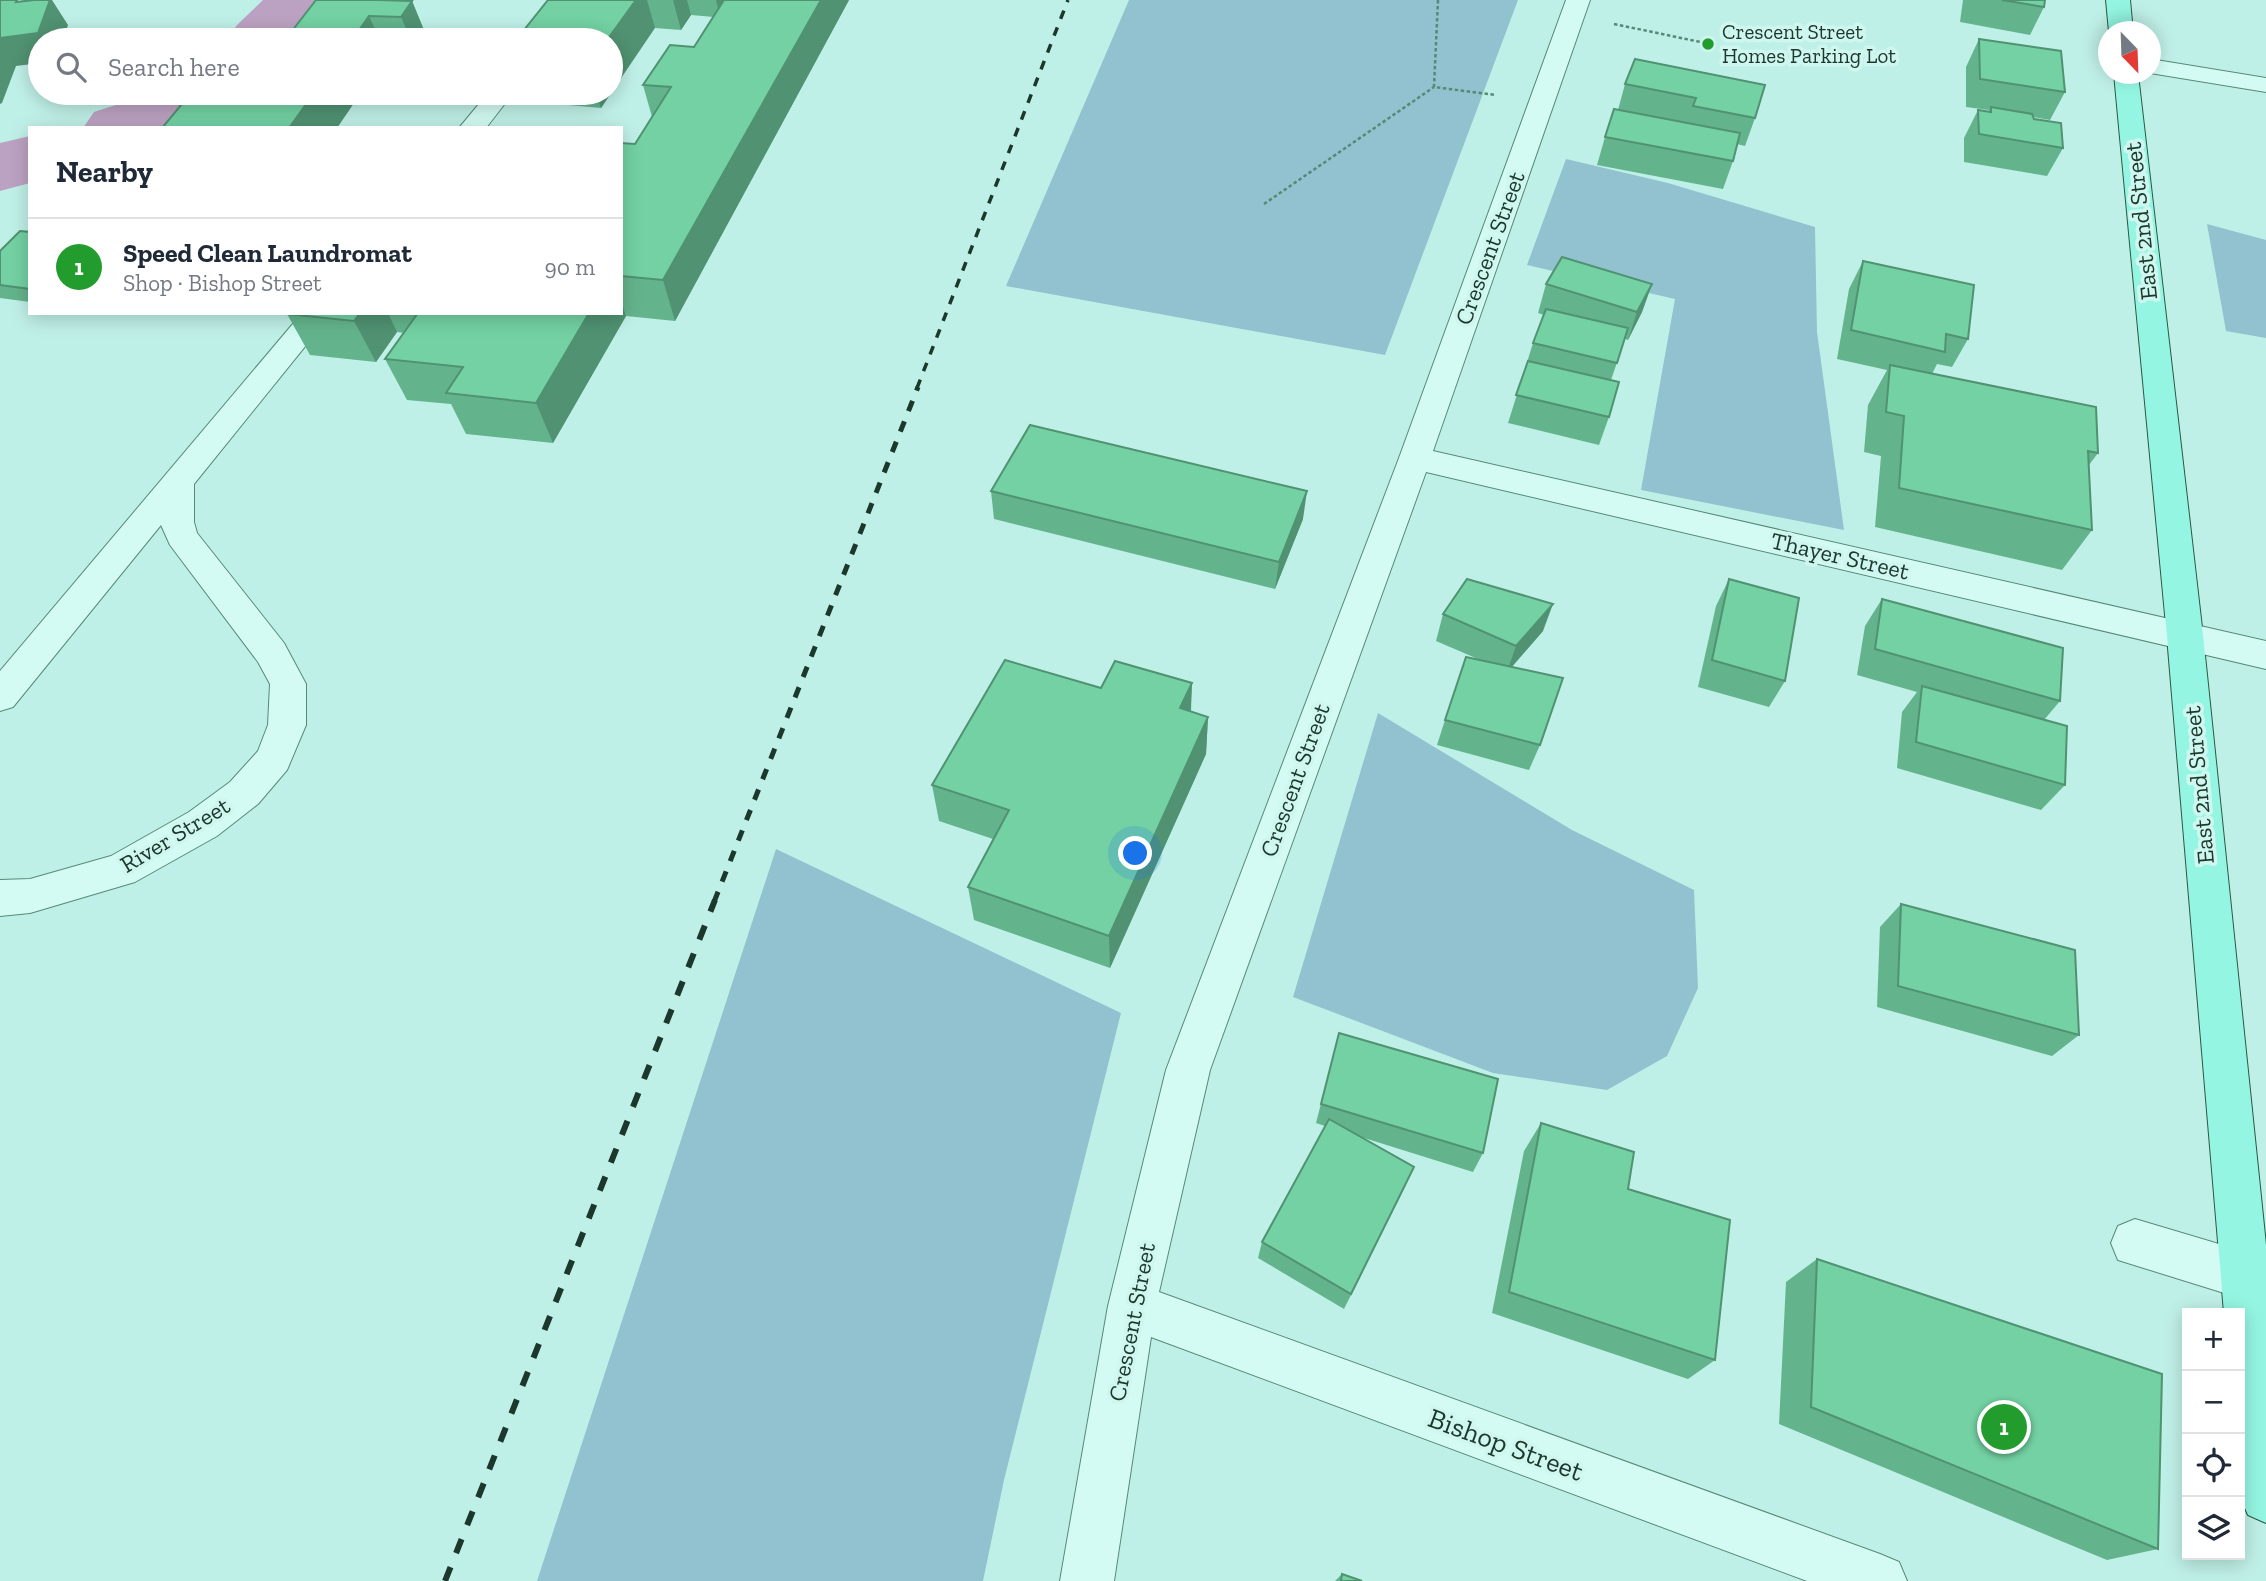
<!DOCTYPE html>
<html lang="en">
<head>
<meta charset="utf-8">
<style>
  :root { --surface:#fff; --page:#f2f2f3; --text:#1f2937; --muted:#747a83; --line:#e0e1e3; --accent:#239c2e }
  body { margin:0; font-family:"Zilla Slab",serif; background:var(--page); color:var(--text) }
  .controls { position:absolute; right:21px; bottom:21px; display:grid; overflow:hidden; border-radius:0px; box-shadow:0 4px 18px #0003 }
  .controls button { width:63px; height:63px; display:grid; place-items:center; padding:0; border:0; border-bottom:2px solid var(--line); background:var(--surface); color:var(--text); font:35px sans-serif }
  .compass { position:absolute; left:2098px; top:21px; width:63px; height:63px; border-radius:50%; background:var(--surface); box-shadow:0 4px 18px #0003; rotate:157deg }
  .you { position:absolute; left:1136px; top:854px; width:24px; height:24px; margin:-18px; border:5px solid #fff; border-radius:50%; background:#1a73e8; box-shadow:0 0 0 10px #1a73e833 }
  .badge { display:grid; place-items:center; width:46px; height:46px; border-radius:50%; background:var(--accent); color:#fff; font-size:23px; font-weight:700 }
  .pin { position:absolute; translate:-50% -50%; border:4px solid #fff; box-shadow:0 2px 7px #0006 }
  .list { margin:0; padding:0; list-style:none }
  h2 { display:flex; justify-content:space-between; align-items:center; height:91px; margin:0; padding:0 28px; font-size:30px }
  h2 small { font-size:23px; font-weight:400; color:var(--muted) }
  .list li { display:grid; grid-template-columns:46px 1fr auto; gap:21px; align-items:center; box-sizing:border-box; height:98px; padding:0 28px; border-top:2px solid var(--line) }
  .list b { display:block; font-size:26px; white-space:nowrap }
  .list p { margin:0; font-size:23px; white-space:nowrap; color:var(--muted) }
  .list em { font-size:23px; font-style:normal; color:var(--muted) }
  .icon { flex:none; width:38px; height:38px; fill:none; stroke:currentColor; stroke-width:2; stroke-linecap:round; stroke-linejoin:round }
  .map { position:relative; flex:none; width:2266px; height:1581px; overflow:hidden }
  .search { position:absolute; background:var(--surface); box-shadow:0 4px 18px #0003; left:28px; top:28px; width:595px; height:77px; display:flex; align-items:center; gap:18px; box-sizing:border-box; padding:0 24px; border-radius:38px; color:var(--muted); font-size:26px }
  .panel { position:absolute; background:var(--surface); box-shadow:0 4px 18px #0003; left:28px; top:126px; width:595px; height:189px; border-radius:0px }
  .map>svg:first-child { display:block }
</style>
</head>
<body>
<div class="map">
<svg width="2266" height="1581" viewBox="0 0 2266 1581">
  <rect width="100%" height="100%" fill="#bff0e7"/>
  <g fill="#92c2cf">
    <polygon points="1129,0 1518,0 1385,355 1006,286"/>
    <polygon points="1566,159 1668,183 1815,227 1817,332 1844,530 1641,490 1675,299 1527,265"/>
    <polygon points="2207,224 2266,240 2266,338 2226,331"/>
    <polygon points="1378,713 1572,830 1694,890 1698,988 1667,1056 1607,1090 1493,1073 1293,997"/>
    <polygon points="776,849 1121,1013 1004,1480 983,1581 537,1581"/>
  </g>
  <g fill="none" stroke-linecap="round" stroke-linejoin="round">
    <g fill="#bca2c2" fill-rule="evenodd">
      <polygon points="263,0 334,0 299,40 227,40 237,25"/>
      <polygon points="153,93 245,93 227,115 191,128 83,128 94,112"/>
      <polygon points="30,136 30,183 0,191 0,143"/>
    </g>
    <defs>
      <g id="minor">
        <polygon points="1566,0 1590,0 1433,451 2266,641 2266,669 1426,472 1210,1070 1159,1292 1880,1554 1899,1562 1907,1581 1807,1581 1151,1337 1114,1581 1060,1581 1108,1306 1166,1070 1399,458"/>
        <polygon points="2150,59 2266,78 2266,92 2150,73"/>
        <polygon points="488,93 513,93 486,128 459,128"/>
        <polygon points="302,313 332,313 194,484 194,522 197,533 284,643 306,684 306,725 287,770 258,804 217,836 135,882 30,913 0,916 0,880 30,879 111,856 189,812 230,782 258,751 268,725 270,684 258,662 170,545 161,525 13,707 0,711 0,671"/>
        <polygon points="2135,1219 2266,1258 2266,1306 2118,1260 2111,1243 2118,1226"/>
      </g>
      <g id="major">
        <polygon points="2106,0 2130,0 2133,32 2109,32"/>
        <polygon points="2114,74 2138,74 2203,636 2266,1245 2266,1523 2248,1515 2240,1497 2240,1313 2224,1313 2167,636"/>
      </g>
    </defs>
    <use href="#minor" stroke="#568a77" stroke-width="2"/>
    <use href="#major" stroke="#2b5744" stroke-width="2"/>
    <g stroke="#568a77" stroke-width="2.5" stroke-dasharray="3.5 2.5" stroke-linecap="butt">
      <polyline points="1438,0 1434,87 1496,95"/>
      <polyline points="1614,24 1710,44"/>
      <polyline points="1264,204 1434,87"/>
    </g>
    <use href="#minor" fill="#d3fbf3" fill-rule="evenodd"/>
    <use href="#major" fill="#94f6e2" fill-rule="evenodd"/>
    <polyline stroke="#1c382d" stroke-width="3.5" stroke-dasharray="9 9" stroke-linecap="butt" points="917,388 1068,0"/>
    <polyline stroke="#1c382d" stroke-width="5" stroke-dasharray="11 11" stroke-linecap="butt" points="714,902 918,387"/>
    <polyline stroke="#1c382d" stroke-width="6" stroke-dasharray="15 15" stroke-linecap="butt" points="445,1581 715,900"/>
  </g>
  <g fill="#63b48c">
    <polygon points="548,0 849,0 675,321 626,316 553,443 466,434 451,404 407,400 385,359 404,333 397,332 376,362 310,355 287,314 288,313 621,313 621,143 635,144 652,117 643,85 694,47 714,17 691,15 681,30 655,28"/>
    <polygon points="1963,0 2045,0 2044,7 2030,35 1960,22"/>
    <polygon points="412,1 428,40 285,40"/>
    <polygon points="1979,39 2065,92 2050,120 2033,117 2034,119 2063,148 2047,176 1964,162 1964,138 1978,110 1989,111 1989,110 1966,107 1966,67"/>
    <polygon points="1635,59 1755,118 1745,146 1737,144 1733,161 1723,189 1597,165 1605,137 1618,110 1625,84"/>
    <polygon points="512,93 611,93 601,108 514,100"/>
    <polygon points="30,232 30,302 0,298 0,251"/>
    <polygon points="1863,261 1968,339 1952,367 1937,364 1932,374 2098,453 2089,465 2092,530 2062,570 1875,527 1881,456 1864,452 1868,405 1887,370 1837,359 1849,289"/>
    <polygon points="1546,284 1652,284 1642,312 1628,340 1625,339 1611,380 1609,417 1599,445 1508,423 1533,343 1544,315 1538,313"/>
    <polygon points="991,491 1303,519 1275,589 994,519"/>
    <polygon points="1729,579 1785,681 1769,707 1698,687 1716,606"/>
    <polygon points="1882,599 2060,701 2044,720 2065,785 2041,810 1897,768 1902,712 1917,692 1857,675 1865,626"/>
    <polygon points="1443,614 1543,631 1512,667 1540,745 1529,770 1437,745 1445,720 1478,659 1436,641"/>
    <polygon points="1192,683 1191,712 1208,717 1206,754 1110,968 974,920 968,887 993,839 939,821 932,785 1101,688"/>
    <polygon points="1901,904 2079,1035 2052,1056 1877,1007 1880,927"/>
    <polygon points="1339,1033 1483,1153 1473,1172 1361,1137 1406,1185 1344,1309 1258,1258 1262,1242 1325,1126 1316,1123"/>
    <polygon points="1541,1123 1628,1189 1715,1360 1688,1379 1492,1313 1524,1151"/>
    <polygon points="1817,1259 2158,1549 2107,1560 1779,1424 1786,1282"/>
    <polygon points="1342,1574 1362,1581 1335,1581"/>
  </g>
  <g fill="#509272">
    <polygon points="50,0 52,0 68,25 63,40 40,40 40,63 16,66 2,103 0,104 0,38"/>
    <polygon points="636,0 647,0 655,28 611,93 611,40 607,40"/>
    <polygon points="673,0 687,0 691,15 681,30"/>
    <polygon points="716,0 726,0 720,17"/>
    <polygon points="821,0 849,0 675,321 663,280"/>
    <polygon points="412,1 428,40 411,40 401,17"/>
    <polygon points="369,16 380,40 352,40"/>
    <polygon points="314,93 361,93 337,128 289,128"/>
    <polygon points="596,93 611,93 601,108"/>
    <polygon points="1652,284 1642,312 1628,340 1637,312"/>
    <polygon points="621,301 626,316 553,443 536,403 589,313 621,313"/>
    <polygon points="360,313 388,313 397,332 376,362 354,321"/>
    <polygon points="1307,491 1303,519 1275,589 1279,562"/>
    <polygon points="1553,604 1543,631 1507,672 1516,646"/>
    <polygon points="1192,683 1190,721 1180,708"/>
    <polygon points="1208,717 1206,754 1110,968 1109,936"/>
  </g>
  <g fill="#73d1a3" stroke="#509272" stroke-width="2">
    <polygon points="0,0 17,0 16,2 34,0 50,0 38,33 0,38"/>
    <polygon points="316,0 379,0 412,1 401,17 369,16 352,40 285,40"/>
    <polygon points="548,0 636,0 607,40 516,40"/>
    <polygon points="724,0 821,0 663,280 621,276 621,143 635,144 671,87 643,85 670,45 694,47"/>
    <polygon points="2002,0 2045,0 2044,7"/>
    <polygon points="1979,39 2061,51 2065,92 1980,79"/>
    <polygon points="1635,59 1765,85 1755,118 1693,106 1696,98 1625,84"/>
    <polygon points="191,93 314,93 289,128 162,128"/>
    <polygon points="1991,107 2032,114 2034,119 2061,123 2063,148 1979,134 1978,110 1991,112"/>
    <polygon points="1614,109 1740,133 1733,161 1605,137"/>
    <polygon points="20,231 30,232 30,289 0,285 0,251"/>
    <polygon points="1562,257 1652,284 1637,312 1546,284"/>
    <polygon points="1863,261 1974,285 1968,339 1946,334 1945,352 1851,330"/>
    <polygon points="1546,309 1628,328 1617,363 1533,343"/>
    <polygon points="288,313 360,313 354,321 287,314"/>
    <polygon points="418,313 589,313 536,403 446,393 463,367 385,359"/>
    <polygon points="1528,361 1619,382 1609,417 1516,395"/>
    <polygon points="1890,365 2096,407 2098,453 2088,451 2092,530 1899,488 1904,416 1886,412"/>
    <polygon points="1030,425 1307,491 1279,562 991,491"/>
    <polygon points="1467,579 1553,604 1516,646 1443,614"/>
    <polygon points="1729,579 1799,598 1785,681 1712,660"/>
    <polygon points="1882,599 2063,648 2060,701 1875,649"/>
    <polygon points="1466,657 1563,678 1540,745 1445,720"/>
    <polygon points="1005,660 1101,688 1115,661 1192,683 1180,708 1208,717 1109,936 968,887 1009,810 932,785"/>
    <polygon points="1922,686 2067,726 2065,785 1916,742"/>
    <polygon points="1901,904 2075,950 2079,1035 1898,986"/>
    <polygon points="1339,1033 1498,1079 1483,1153 1321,1104"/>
    <polygon points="1329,1119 1414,1167 1351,1294 1262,1242"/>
    <polygon points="1541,1123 1634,1152 1628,1189 1730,1220 1715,1360 1509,1292"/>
    <polygon points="1817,1259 2162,1374 2158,1549 1811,1407"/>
    <polygon points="1342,1574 1362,1581 1341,1581"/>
  </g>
  <circle fill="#239c2e" stroke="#cff7f0" stroke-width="2.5" cx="1708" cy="44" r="7"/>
  <g text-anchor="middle" stroke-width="7" stroke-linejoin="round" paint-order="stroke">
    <g font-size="21" fill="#1c382d" stroke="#cff7f0" text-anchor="start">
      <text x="1722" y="39">Crescent Street<tspan x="1722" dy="24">Homes Parking Lot</tspan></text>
    </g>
    <g font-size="24" fill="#1c382d" stroke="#cff7f0">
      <text transform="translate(2141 221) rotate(-96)" y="8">East 2nd Street</text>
      <text transform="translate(1490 248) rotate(-70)" y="8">Crescent Street</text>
      <text transform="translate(1840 556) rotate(13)" y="8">Thayer Street</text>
      <text transform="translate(1295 780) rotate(-70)" y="8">Crescent Street</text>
      <text transform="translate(2199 785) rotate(-95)" y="8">East 2nd Street</text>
      <text transform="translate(175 835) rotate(-31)" y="8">River Street</text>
      <text transform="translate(1132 1322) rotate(-79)" y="8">Crescent Street</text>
    </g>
    <g font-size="28" fill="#1c382d" stroke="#cff7f0">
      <text transform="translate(1506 1444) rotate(20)" y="10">Bishop Street</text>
    </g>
  </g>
</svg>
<div class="controls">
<button>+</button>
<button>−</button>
<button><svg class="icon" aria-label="locate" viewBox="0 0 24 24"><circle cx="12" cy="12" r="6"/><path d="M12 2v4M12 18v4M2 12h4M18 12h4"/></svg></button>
<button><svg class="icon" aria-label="layers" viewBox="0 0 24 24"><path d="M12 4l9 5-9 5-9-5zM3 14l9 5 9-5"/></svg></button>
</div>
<svg class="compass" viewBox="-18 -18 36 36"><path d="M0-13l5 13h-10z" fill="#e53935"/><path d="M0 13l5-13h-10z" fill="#747a83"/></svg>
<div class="you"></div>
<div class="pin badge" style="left:2004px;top:1427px">1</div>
<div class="search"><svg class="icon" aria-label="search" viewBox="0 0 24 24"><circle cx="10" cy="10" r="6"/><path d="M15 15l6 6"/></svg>Search here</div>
<section class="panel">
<h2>Nearby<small></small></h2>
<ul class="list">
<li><span class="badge">1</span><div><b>Speed Clean Laundromat</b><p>Shop · Bishop Street</p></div><em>90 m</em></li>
</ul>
</section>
</div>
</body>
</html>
